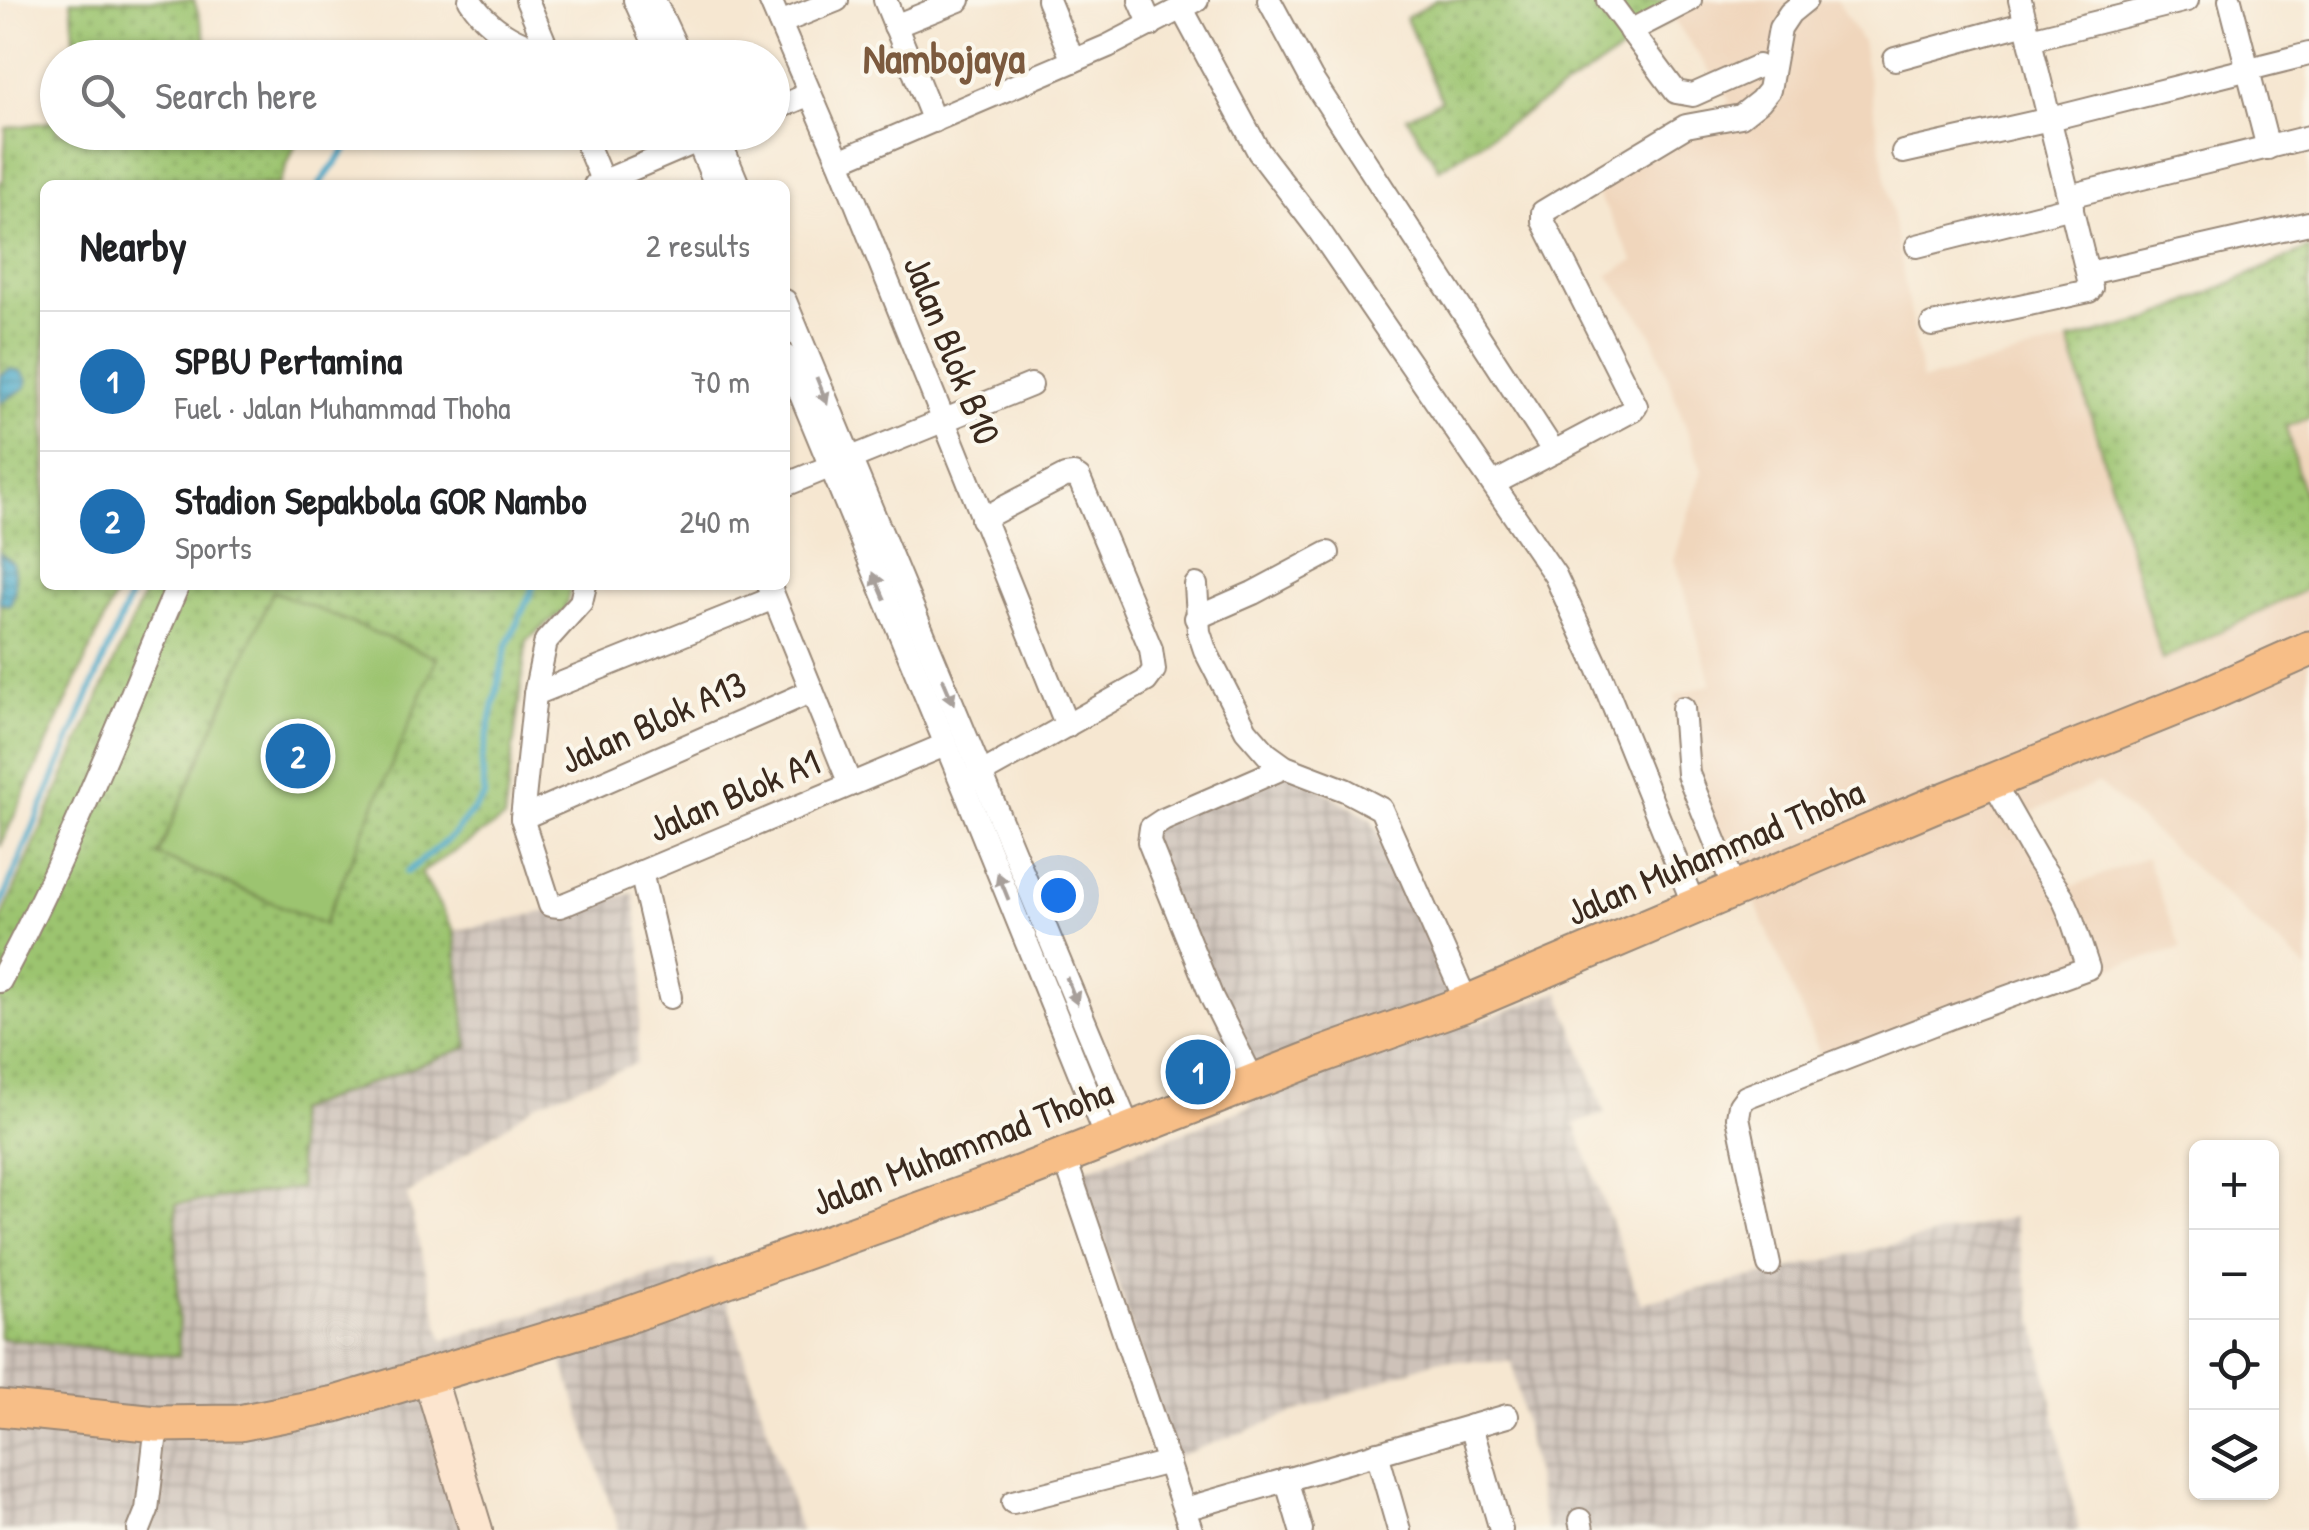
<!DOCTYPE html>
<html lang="en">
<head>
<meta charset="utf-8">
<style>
  :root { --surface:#fff; --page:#f6f6f6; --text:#202124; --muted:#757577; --line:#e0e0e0; --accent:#1f6fb2 }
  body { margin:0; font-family:"Patrick Hand",sans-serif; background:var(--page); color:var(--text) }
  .controls { position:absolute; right:30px; bottom:30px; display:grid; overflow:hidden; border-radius:15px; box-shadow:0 2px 8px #0004 }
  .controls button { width:90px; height:90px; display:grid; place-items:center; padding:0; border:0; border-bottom:2px solid var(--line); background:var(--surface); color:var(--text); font:50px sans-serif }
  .you { position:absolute; left:1058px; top:895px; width:35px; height:35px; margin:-25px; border:8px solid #fff; border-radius:50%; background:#1a73e8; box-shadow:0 0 0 15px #1a73e833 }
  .badge { display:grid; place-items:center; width:65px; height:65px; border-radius:50%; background:var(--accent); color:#fff; font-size:32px; font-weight:700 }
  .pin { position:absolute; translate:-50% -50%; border:5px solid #fff; box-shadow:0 2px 10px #0006 }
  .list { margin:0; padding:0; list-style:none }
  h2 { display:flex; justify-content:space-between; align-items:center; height:130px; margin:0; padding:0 40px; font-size:42px }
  h2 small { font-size:32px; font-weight:400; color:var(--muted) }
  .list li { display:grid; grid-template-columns:65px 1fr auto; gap:30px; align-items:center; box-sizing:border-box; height:140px; padding:0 40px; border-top:2px solid var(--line) }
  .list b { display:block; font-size:38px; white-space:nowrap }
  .list p { margin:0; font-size:32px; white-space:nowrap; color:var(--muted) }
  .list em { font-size:32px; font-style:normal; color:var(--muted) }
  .icon { flex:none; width:55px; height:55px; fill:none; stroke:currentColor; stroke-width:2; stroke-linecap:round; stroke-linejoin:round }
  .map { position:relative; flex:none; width:2309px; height:1530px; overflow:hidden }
  .search { position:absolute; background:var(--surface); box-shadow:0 2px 8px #0004; left:40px; top:40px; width:750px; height:110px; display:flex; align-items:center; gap:25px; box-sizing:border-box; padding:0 35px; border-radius:55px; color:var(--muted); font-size:38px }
  .panel { position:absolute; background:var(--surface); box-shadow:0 2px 8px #0004; left:40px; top:180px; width:750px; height:410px; border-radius:15px }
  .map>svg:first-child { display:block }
</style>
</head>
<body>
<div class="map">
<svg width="2309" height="1530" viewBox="0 0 2309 1530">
  <defs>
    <pattern id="industrial-grid" width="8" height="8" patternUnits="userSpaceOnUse" patternTransform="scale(2.5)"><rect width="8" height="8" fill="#cec2b9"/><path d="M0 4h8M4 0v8" fill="none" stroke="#a89e96"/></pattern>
    <pattern id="grass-dots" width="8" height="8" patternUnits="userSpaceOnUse" patternTransform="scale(2.5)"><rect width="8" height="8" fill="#9cc46f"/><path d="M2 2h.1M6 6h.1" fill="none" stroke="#809f5b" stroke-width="1.8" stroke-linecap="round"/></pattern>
    <pattern id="water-rules" width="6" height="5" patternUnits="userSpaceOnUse" patternTransform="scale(2.5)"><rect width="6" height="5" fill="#48a8c7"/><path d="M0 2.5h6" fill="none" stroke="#3d89a1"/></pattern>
  </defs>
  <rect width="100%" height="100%" fill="#fbf7ec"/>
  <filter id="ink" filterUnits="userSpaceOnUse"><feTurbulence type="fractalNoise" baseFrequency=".01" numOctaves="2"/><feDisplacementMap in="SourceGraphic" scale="20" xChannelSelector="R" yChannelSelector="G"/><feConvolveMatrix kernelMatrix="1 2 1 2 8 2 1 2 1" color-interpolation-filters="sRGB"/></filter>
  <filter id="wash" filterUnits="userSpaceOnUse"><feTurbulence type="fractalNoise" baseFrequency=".0048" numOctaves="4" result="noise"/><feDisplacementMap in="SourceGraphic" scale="40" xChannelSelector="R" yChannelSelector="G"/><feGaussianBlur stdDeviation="2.25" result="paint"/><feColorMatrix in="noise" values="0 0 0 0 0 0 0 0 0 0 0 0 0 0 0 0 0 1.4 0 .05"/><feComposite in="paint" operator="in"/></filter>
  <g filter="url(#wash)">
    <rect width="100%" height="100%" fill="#f6e7d1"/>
    <g fill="#f0d6bc">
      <polygon points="1681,0 1837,0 1862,42 1922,381 2069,341 2162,660 2309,588 2309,973 2303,965 2098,783 2019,818 2074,886 2146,857 2181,949 2060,981 1822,1059 1755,902 1734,909 1682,771 1675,695 1712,684 1674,560 1702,471 1651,332 1608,275 1634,261 1593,185 1695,132 1730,101 1673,18"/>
      <polygon points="2309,418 2309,515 2285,427"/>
    </g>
    <g fill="url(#industrial-grid)">
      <polygon points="1281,765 1371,819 1470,1025 1559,992 1605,1113 1575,1124 1641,1303 2013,1217 2079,1530 1546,1530 1512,1362 1437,1360 1173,1458 1082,1171 1252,1106 1140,830"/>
      <polygon points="634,893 644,973 636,1063 538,1103 407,1195 443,1340 713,1258 800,1530 619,1530 559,1351 439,1384 484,1530 0,1530 0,1338 178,1356 176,1204 300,1188 294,1111 468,1047 454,931"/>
    </g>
    <g fill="url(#grass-dots)" stroke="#6c7746" stroke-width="2.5">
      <polygon points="71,0 194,0 211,55 238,57 76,57"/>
      <polygon points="1436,0 1681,0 1673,18 1439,169 1407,117 1441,100 1406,18"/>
      <polygon points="57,121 58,132 300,133 279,185 45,185 45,585 120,585 0,847 0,182 3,182 6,128"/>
      <polygon points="2309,248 2309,418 2286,427 2309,515 2309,588 2162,660 2069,341 2149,320"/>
      <polygon points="148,585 571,585 565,610 527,640 504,819 421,873 454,931 468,1047 294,1111 300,1188 176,1204 179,1356 0,1338 0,922"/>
    </g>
    <polygon fill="#9cc46f" stroke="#6c7746" stroke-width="2.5" points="273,591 437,658 324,924 158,855"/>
    <g fill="url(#water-rules)" stroke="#426972" stroke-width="2.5">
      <polygon points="10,369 21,371 28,380 25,388 0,403 0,376"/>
      <path d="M0,553l12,9c4,16 5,28 -2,43l-10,-2z"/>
    </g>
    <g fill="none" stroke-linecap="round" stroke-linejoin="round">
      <g stroke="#48a8c7" stroke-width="6">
        <polyline points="415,58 421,50"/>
        <polyline points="319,185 359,132"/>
        <polyline points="407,872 452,836 484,797 482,760 506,648 534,585"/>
        <polyline points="0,907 135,585"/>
      </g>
    </g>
  </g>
  <g filter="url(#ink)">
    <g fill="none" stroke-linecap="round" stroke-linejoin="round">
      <defs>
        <g id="street">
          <path d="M470,0c18,28 47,44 79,52"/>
          <polyline points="527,0 551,58"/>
          <polyline points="635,0 661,58"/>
          <polyline points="654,0 681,58"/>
          <polyline points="770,0 839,161 1067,726"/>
          <polyline points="885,0 934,121"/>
          <polyline points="1048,0 1073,61"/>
          <polyline points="1140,0 1151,25"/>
          <polyline points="1269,0 1311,78 1554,452 1493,484"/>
          <polyline points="1608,0 1676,92 1693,95 1758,66"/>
          <polyline points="2230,0 2268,148"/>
          <polyline points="1182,9 1259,152 1318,229 1555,575 1598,668 1695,908"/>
          <polyline points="780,23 837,0"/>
          <polyline points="895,26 959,0"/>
          <polyline points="1630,31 1690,0"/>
          <polyline points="2030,39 2187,0"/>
          <polyline points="1895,59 2026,23"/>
          <polyline points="772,110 810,94"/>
          <polyline points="582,132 604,185"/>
          <polyline points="694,132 716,185"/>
          <polyline points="716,132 738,185"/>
          <polyline points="1903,152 2050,119 2309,54"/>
          <polyline points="839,161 1108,46 1197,0"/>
          <polyline points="595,185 719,132"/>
          <polyline points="2069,196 2309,137"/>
          <polyline points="1917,246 2072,207"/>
          <polyline points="2089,273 2309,223"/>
          <polyline points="785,301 1129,1129"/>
          <polyline points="1932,325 2089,291 2091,288 2020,0"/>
          <polyline points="785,356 964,788 1106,1138"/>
          <polyline points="1554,452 1633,410 1636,406 1543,221 1543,212 1686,126 1741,116 1760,101 1769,90 1780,28 1790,13 1806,0"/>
          <polyline points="785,485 1031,385"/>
          <polyline points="585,585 581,602 546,641 535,694 522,818 550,905 560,906 568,903 945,745"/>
          <polyline points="769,585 850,784"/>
          <polyline points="1196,585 1199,632 1205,650 1246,730 1267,754 1285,767 1345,790 1381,809 1467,1003"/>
          <polyline points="1196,618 1253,593 1328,553"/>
          <polyline points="535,694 774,598"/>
          <polyline points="1683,708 1688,774 1735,890"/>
          <polyline points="973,778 1146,681 1154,670 1151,649 1079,478 1074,475 1065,476 982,519"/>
          <polyline points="522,818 812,691"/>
          <polyline points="641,872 670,997"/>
          <path d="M0,981c69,-127 121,-264 178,-396"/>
          <polyline points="1254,1082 1212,998 1149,842 1151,828 1163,820 1285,767"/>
          <polyline points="1064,1156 1191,1530"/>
          <polyline points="1769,1265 1738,1117 1740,1105 1746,1097 1952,1017 2088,968 2070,914 2062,896 2038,861 1993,782"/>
          <polyline points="1471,1426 1501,1530"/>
          <polyline points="1377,1453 1399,1530"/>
          <polyline points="1286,1479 1301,1530"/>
          <polyline points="1013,1502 1169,1462"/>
          <polyline points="1185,1509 1507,1416"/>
          <polyline points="1580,1520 1582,1530"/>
          <polyline points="139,1530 147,1510 157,1424"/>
        </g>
        <polyline id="secondary" points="429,1376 476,1530"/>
        <polyline id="primary" points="0,1408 157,1424 239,1423 335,1404 623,1317 1008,1178 1322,1055 1467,1003 1931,806 2206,695 2309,649"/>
      </defs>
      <use href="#street" stroke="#988878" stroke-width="26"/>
      <use href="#secondary" stroke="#988878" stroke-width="36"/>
      <use href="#primary" stroke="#988878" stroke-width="39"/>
      <use href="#street" stroke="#fff" stroke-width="22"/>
      <use href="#secondary" stroke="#fce5cf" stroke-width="32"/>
      <use href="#primary" stroke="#f7be87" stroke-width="35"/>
    </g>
    <defs><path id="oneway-solid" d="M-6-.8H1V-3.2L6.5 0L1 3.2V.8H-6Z" transform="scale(2.5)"/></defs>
    <g fill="#a79f9a">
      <use href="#oneway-solid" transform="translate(822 391) rotate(68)"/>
      <use href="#oneway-solid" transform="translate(879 586) rotate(-113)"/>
      <use href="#oneway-solid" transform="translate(948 691) rotate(67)"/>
      <use href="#oneway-solid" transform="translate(1003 886) rotate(-112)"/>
      <use href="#oneway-solid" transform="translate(1072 991) rotate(68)"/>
    </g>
  </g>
  <g text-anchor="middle" stroke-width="8" stroke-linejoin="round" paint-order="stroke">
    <g font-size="38" fill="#3b2a1e" stroke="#fbf7ec">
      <text transform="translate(952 350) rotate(68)" y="13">Jalan Blok B10</text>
      <text transform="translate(653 722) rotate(-24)" y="13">Jalan Blok A13</text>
      <text transform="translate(734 795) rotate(-23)" y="13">Jalan Blok A1</text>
      <text transform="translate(1715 852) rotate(-23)" y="13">Jalan Muhammad Thoha</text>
      <text transform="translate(962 1147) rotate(-21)" y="13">Jalan Muhammad Thoha</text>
    </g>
    <g font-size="42" font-weight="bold" fill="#7c5a3e" stroke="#fbf7ec">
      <text x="944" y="73">Nambojaya</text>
    </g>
  </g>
</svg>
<div class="controls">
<button>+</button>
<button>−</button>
<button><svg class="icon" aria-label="locate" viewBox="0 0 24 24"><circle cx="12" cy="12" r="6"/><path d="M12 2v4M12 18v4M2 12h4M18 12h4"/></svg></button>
<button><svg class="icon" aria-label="layers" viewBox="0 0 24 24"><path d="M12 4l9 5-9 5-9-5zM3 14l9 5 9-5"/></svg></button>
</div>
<div class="you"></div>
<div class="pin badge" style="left:1198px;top:1072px">1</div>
<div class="pin badge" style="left:298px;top:756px">2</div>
<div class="search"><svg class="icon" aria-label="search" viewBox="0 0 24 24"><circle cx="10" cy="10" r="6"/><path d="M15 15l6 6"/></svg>Search here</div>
<section class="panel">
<h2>Nearby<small>2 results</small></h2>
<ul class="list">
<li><span class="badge">1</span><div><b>SPBU Pertamina</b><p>Fuel · Jalan Muhammad Thoha</p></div><em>70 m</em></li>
<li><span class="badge">2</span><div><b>Stadion Sepakbola GOR Nambo</b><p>Sports</p></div><em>240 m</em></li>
</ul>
</section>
</div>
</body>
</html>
